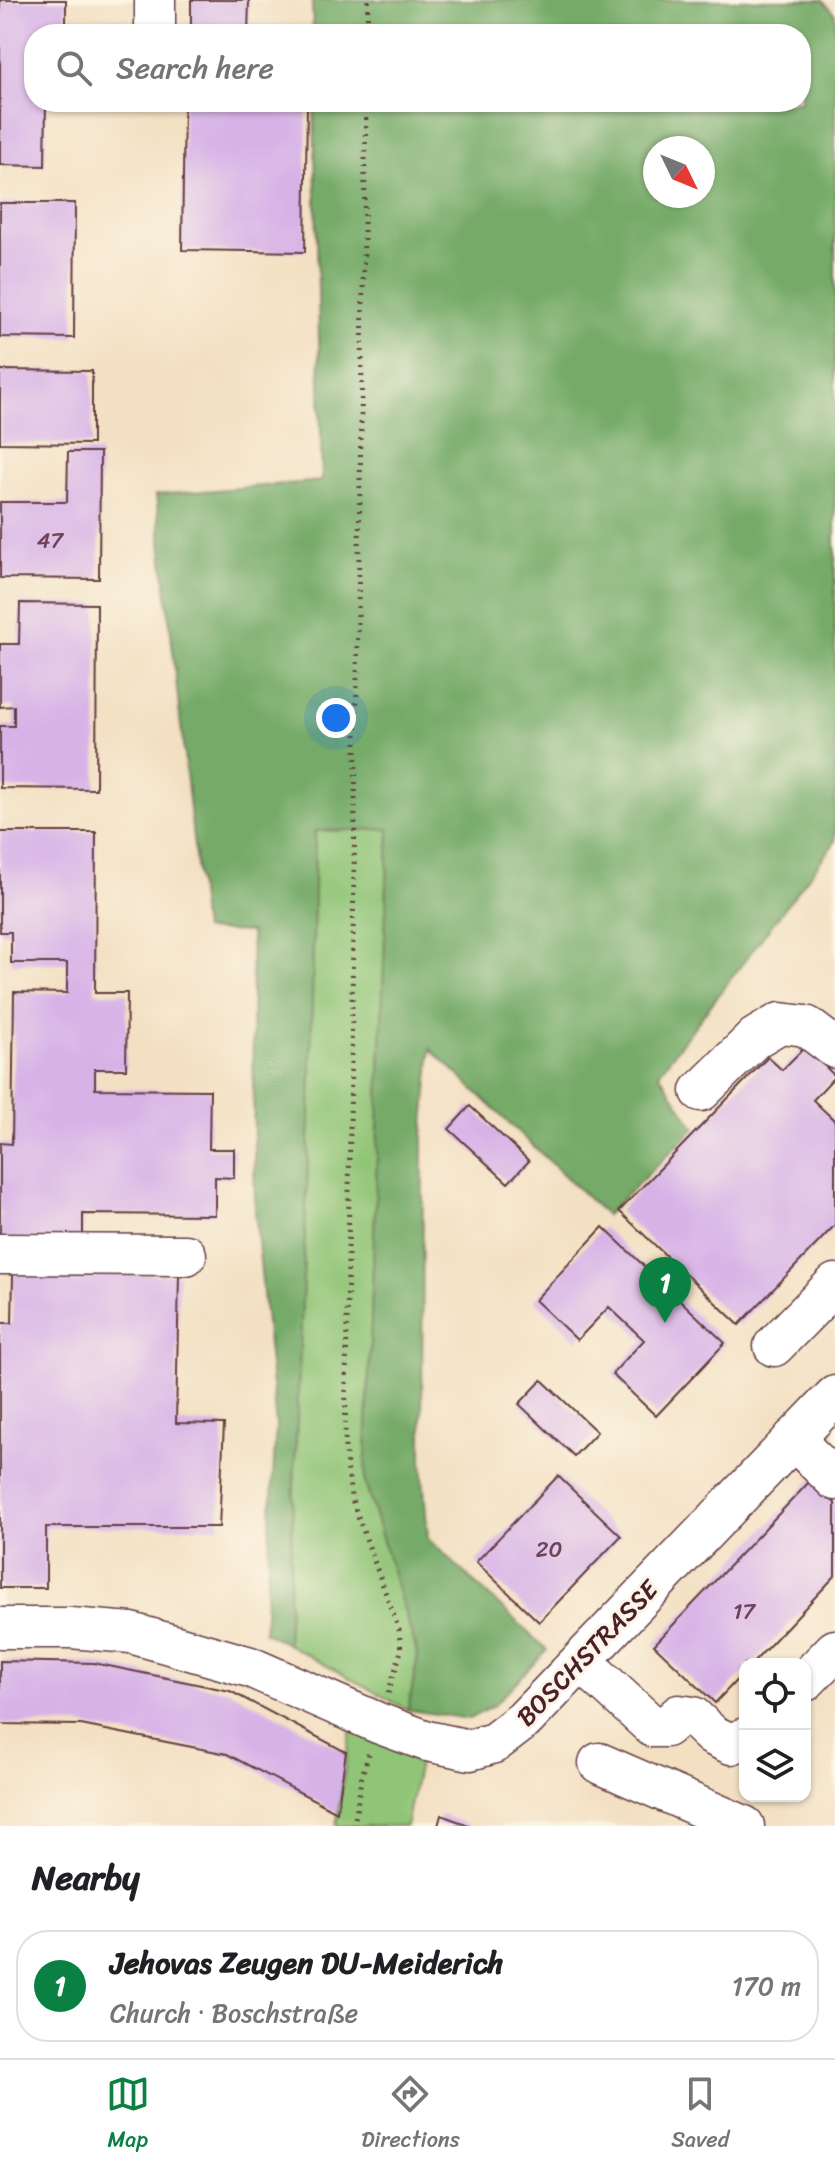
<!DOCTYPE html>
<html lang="en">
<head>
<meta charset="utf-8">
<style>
  :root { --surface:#fff; --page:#f2f2f2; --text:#202124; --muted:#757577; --line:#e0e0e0; --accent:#0b8043 }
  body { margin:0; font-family:Sriracha,sans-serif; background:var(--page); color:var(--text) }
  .controls { position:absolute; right:24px; bottom:24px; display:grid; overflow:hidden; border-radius:16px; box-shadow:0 2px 6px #0004 }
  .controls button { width:72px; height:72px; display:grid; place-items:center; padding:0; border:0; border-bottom:2px solid var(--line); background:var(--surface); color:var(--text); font:40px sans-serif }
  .compass { position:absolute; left:643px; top:136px; width:72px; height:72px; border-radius:50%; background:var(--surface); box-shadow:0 2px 6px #0004; rotate:133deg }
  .you { position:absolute; left:336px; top:718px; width:28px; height:28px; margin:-20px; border:6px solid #fff; border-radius:50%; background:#1a73e8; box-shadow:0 0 0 12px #1a73e833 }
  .badge { display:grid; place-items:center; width:52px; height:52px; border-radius:50%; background:var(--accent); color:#fff; font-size:26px; font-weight:700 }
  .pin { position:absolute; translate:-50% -66px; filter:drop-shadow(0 2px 4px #0008) }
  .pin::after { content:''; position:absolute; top:42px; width:28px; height:24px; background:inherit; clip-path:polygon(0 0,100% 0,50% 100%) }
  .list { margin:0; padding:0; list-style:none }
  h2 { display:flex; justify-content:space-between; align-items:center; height:104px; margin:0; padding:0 32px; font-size:34px }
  h2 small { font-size:26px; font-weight:400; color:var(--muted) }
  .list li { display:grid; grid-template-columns:52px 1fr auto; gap:24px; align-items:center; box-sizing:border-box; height:112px; margin:0 16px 16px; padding:0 16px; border:2px solid var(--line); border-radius:32px }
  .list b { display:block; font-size:30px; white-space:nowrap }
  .list p { margin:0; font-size:26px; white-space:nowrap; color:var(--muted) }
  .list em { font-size:26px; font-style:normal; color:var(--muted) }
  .icon { flex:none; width:44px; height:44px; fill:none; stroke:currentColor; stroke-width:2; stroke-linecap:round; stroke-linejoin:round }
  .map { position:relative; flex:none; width:835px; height:1826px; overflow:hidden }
  .search { position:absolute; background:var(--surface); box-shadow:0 2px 6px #0004; left:24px; right:24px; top:24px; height:88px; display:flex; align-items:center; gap:20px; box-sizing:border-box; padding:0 28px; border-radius:32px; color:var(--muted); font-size:30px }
  .sheet { height:232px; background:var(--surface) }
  nav { display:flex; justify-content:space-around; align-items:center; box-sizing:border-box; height:112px; border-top:2px solid var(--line); background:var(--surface); font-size:22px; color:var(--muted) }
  nav a { display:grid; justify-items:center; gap:4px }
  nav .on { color:var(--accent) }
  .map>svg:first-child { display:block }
</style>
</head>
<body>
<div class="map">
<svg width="835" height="1826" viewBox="0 0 835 1826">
  <rect width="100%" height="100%" fill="#fcf5e5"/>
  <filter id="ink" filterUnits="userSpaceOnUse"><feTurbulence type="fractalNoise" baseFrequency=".0125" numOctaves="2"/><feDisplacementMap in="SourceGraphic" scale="16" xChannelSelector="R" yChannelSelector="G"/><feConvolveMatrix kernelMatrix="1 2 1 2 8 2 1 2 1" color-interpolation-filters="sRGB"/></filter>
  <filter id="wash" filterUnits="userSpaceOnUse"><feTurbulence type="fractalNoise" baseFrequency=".006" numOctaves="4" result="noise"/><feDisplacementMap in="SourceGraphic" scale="32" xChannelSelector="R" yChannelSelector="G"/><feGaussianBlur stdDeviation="1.8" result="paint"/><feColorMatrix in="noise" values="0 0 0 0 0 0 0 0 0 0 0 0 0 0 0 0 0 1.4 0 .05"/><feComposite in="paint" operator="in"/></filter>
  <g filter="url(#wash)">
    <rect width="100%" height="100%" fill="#f3e0c2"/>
    <g fill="#90c476" stroke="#6d7250" stroke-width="2">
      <polygon points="389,829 365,1482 418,1656 408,1710 287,1644 310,1117 315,831"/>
      <polygon points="351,1728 420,1758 406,1826 336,1826"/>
    </g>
    <path fill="#74aa67" stroke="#5f6449" stroke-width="2" fill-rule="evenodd" d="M312,0h510l13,14v828l-176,231 36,55 -89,87 -175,-166 -8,87 -1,326 6,77 119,111 -54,56 -24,13 -61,-9 10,-54 -53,-174 24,-653 -74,2 -5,286 -23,527 -23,-12 12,-206 -21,-215 -4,-279 -48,-2 -47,-435 166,-14 -8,-379h487v-68h-488zM655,148h48v48h-48z"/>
    <g id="blocks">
      <g fill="#d7b2e7">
        <polygon points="0,0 66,0 66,34 34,34 34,102 46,102 45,166 0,165"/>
        <polygon points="191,0 249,0 248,34 191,34"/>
        <polygon points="184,102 307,102 305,252 182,250"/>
        <polygon points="0,203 75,203 74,338 0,337"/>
        <polygon points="0,370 92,371 92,444 0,443"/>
        <polygon points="68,452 100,452 99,579 0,578 0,502 67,502"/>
        <polygon points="20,603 97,604 96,789 0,788 0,726 14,726 14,706 0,707 0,644 19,644"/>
        <polygon points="0,832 96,832 95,993 127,993 126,1069 95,1069 95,1089 210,1090 209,1149 234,1149 234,1178 215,1177 215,1215 83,1214 83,1239 0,1238 0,1143 12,1144 14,992 67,993 67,963 11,963 11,932 0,932"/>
        <polygon points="805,1047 835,1076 813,1100 835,1121 835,1225 739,1325 619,1211 768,1057 782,1070"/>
        <polygon points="470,1106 529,1161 508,1183 449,1129"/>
        <polygon points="603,1227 725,1343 656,1416 612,1374 644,1340 609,1307 577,1340 535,1300"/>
        <polygon points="13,1274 179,1274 176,1423 224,1424 219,1527 46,1527 46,1588 0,1588 0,1323 12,1323"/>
        <polygon points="542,1380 597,1432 574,1456 519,1404"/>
        <polygon points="558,1476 621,1536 539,1622 476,1562"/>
        <polygon points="811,1480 835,1503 835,1576 752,1664 745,1664 745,1671 715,1703 654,1645"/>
        <polygon points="0,1661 94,1663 230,1691 346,1752 337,1812 227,1754 81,1725 0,1724"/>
        <polygon points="441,1815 471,1826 438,1826"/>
      </g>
    </g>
  </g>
  <g filter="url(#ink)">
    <use href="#blocks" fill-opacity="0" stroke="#633c42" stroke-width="2"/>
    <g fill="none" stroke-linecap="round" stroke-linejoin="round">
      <defs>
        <g id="minor">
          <polyline points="155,34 155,0"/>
          <polyline points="701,1091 755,1038 780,1023 806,1026 835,1048"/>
          <polyline points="0,1254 186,1255"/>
          <polyline points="774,1346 835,1284"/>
          <polyline points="793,1439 835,1480"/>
          <polyline points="0,1628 70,1628 131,1633 250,1667 378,1723 427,1741 470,1750 494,1743 524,1720 835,1396"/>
          <polyline points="582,1662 653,1727 666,1727 679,1715 693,1717 712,1735 731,1744 745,1738"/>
          <polyline points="805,1681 835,1650"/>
          <polyline points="599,1763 744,1826"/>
        </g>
      </defs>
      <use href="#minor" stroke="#633c42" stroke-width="43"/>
      <g stroke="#633c42" stroke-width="5" stroke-dasharray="2 6" stroke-linecap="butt">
        <polyline points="367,34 368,0"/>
        <polyline points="366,102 345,1448 351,1497 399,1630 401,1651 388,1694"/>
        <polyline points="354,1826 361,1779 369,1753"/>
      </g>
      <use href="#minor" stroke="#fff" stroke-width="40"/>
    </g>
  </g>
  <g text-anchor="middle" stroke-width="6" stroke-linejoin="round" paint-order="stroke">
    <g font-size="22" fill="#6d445a">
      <text x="50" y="548">47</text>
      <text x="549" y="1557">20</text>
      <text x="744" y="1619">17</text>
    </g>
    <g font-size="26" fill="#4a1f2b" stroke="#fcf5e5">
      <text transform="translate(587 1653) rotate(-46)" y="9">BOSCHSTRASSE</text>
    </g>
  </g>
</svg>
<div class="controls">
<button><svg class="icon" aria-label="locate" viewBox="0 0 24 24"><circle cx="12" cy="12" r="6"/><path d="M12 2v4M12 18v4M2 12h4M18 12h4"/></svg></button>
<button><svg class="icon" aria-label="layers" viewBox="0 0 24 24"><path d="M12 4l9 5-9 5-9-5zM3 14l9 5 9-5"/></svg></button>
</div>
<svg class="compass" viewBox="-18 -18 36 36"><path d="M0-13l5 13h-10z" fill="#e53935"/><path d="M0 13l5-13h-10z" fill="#757577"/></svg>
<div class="you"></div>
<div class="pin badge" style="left:665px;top:1323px">1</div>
<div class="search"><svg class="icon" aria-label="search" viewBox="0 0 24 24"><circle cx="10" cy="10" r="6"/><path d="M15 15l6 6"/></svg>Search here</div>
</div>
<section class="sheet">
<h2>Nearby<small></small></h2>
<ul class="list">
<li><span class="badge">1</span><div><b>Jehovas Zeugen DU-Meiderich</b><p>Church · Boschstraße</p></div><em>170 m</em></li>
</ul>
</section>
<nav>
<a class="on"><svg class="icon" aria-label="map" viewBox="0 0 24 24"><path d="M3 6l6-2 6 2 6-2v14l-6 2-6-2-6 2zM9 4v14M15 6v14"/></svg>Map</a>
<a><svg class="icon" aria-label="directions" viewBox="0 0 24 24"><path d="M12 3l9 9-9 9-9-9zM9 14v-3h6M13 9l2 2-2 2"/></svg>Directions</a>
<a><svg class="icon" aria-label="saved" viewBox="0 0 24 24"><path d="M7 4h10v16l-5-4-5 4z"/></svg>Saved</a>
</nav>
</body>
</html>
